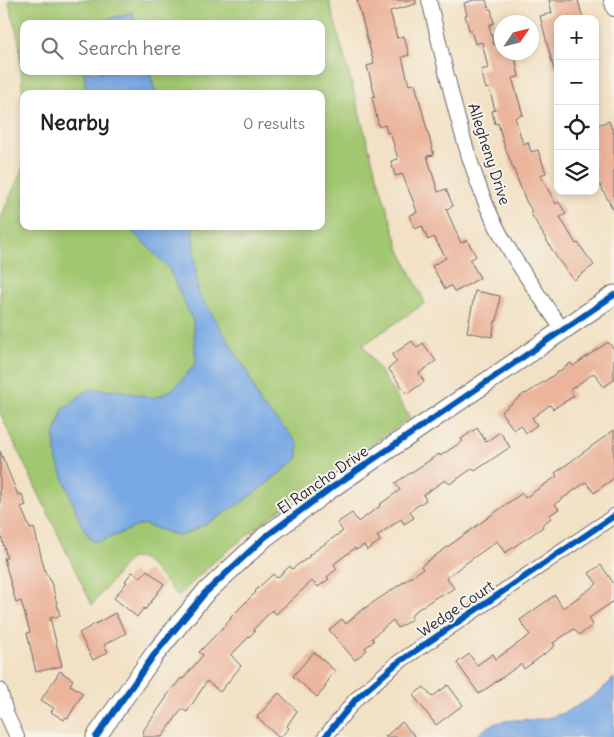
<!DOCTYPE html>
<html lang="en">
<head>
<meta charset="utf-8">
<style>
  :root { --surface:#fff; --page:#f6f6f6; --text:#222; --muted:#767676; --line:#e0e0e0 }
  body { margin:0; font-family:Delius,sans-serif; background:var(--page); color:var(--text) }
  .controls { position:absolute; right:15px; top:15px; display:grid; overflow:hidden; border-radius:10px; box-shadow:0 2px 8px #0003 }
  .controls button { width:45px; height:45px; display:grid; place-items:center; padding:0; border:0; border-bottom:1px solid var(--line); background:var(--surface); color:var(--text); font:25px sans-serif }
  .compass { position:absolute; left:494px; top:15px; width:45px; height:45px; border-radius:50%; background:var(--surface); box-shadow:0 2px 8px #0003; rotate:55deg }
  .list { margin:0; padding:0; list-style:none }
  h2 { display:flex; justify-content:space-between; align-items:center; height:65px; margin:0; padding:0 20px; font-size:21px }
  h2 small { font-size:16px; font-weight:400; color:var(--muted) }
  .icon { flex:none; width:28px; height:28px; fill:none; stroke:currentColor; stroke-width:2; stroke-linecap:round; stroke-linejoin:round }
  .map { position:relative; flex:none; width:614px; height:737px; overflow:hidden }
  .search { position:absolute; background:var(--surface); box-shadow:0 2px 8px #0003; left:20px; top:20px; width:305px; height:55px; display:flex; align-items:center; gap:12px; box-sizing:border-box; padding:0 18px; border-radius:10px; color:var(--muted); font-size:19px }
  .panel { position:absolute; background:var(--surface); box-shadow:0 2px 8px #0003; left:20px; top:90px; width:305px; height:140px; border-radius:10px }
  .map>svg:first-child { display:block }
</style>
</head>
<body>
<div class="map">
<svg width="614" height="737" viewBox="0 0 614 737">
  <rect width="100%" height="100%" fill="#f7f3e8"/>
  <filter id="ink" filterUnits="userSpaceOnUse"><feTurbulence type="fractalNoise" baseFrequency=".02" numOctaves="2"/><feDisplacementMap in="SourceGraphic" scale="10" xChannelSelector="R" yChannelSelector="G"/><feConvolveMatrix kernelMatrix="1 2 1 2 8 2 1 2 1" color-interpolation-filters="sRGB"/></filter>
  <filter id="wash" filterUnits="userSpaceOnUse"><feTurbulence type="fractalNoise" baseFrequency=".0096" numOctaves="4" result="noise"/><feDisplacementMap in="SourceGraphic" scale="20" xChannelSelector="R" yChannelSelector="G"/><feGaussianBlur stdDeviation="1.12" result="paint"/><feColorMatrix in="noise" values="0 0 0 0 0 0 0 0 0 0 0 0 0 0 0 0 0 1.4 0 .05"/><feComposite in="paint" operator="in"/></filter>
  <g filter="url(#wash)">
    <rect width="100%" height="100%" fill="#f2e1c4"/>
    <path fill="#a2c771" stroke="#627456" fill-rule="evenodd" d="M8,0h321l43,159 27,89 26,55 -62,42 47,73 -104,71 -89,70 -39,37 -34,-37 -14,-1 -38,47 -92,-192v-193l24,-55v61h297v-132h-297v20l-5,-73zM24,24h297v47h-297z"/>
    <g fill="#79a9e4" stroke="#4e6690">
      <polygon points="132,12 136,24 93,24"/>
      <polygon points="84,71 149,71 156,94 86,94"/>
      <path d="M127,226h65l6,66 49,79 14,34 24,23 13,16v14c-37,31 -73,60 -118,78l-37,-12 -41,17h-10l-11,-17 -24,-63 -3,-24 9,-28 26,-20 32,2 34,7 20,-10 21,-25 -3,-42 -25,-54z"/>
      <path d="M614,678v59h-138c22,-25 48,-13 76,-20 21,-6 47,-23 62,-39z"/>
    </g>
    <g id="blocks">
      <g fill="#ebb59c">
        <polygon points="357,0 416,0 416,4 390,11 397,38 404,36 409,55 402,57 409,85 415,84 434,155 427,156 438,192 446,189 453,206 446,209 461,243 467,240 476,256 470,260 480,278 455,292 451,286 445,289 432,266 446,258 434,237 428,240 422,226 415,229 409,216 417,212 414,203 402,174 395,176 391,161 398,159 390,132 387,133 385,125 379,127 372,97 375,96 367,66 374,64"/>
        <polygon points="474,0 486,0 489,9 491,9 494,23 489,25 494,45 502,43 502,52 514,52 519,77 512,78 523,115 515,117 523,144 528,142 531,152 538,150 546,173 540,175 556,204 559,202 566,214 560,217 576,244 578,243 594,265 574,280 557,258 530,212 532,211 526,201 504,145 498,123 495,124 492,111 495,110 489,88 486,89 481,70 488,68 482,42 475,44 471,30 469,30 465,15 467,15 464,3"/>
        <polygon points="549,0 578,0 583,19 558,19 558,70 554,70 540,16 552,13"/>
        <polygon points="609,121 614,134 614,211 600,185 597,183 597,179 595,175 595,126"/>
        <polygon points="475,291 500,296 497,321 495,321 492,337 467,332"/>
        <polygon points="412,341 417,348 423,343 436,361 419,373 424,382 407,394 388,368 397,362 392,355"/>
        <polygon points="608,342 614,349 614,380 604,387 594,373 570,390 574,396 553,409 550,405 532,418 537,425 526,433 521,425 514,430 501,412 525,393 526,394 571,363 573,366"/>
        <polygon points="477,428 486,442 500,432 510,447 475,471 473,468 450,484 445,480 423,495 426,500 410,511 414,518 404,524 401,519 377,536 380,541 367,550 364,545 356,550 355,548 334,564 337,569 327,577 329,579 318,587 312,581 276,614 272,610 253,630 255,631 231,655 241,666 220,692 207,681 187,712 182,709 162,737 142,737 144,733 143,731 167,697 166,697 174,686 175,686 181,678 183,679 203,655 199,652 231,619 230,618 256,592 255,591 273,574 277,578 290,566 292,569 310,556 309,555 343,531 337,523 352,513 358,522 380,506 379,505 400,490 395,483 439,454 440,456 463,441 461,439"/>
        <polygon points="614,430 614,478 594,493 586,482 555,504 559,509 550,515 551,518 542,525 543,527 505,553 497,541 462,566 446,578 454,588 442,596 441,594 414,612 411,617 412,619 398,628 393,620 372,638 374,641 365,648 367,650 355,660 329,630 342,619 346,624 359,612 423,569 421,566 522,493 525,498 557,476 555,473"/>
        <polygon points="0,451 18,495 22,494 26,505 21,507 30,529 34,528 46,575 48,575 53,588 60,616 50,618 62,666 36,672 27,633 30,632 21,601 16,603 4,558 7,558 0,532"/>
        <polygon points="601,565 614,584 614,601 589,618 593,625 579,635 574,629 553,643 555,646 524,669 521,664 479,694 457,663 469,654 477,665 493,654 496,659 530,635 520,620 555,595 563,608 597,584 589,573"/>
        <polygon points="147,570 164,584 145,610 144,608 137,617 114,598 127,582 125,581 132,572 141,577"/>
        <polygon points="115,613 126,633 104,645 108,652 93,660 79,633"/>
        <polygon points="314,652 335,671 328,679 329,680 324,686 326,687 317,697 293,676"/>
        <polygon points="60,671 73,680 70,685 83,693 68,718 66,717 64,720 51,712 54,708 41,700"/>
        <polygon points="448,685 463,705 436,725 413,695 424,687 432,697"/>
        <polygon points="279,693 297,711 287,726 289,728 281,737 278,737 257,717"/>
        <polygon points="402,722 416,737 385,737"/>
      </g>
    </g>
  </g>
  <g filter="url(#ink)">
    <use href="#blocks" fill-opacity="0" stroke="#6b656b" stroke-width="1"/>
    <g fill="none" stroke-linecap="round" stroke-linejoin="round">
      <defs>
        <g id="street">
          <path d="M429,0c16,65 29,132 53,194 18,49 52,93 81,137"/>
          <polyline points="611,0 614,9"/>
          <polyline points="0,690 6,713 17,737"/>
          <polyline points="325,737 356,699 396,664 614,516"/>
        </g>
        <polyline id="secondary" points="96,737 154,655 204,594 265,537 327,491 614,295"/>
      </defs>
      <use href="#street" stroke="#6b656b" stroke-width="16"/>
      <use href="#secondary" stroke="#6b656b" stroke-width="21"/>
      <use href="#street" stroke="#fff" stroke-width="14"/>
      <use href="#secondary" stroke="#fff" stroke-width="19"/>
      <defs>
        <g id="cycleway">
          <polyline points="96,737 154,655 204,594 265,537 327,491 614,295"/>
          <polyline points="325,737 356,699 396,664 614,516"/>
        </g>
      </defs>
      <use href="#cycleway" stroke="#f7f3e8" stroke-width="9"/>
      <use href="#cycleway" stroke="#0057b8" stroke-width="6"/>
    </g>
  </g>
  <g text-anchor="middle" stroke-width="4" stroke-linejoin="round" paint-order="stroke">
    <g font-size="15" fill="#22223b" stroke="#f7f3e8">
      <text transform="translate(489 154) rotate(72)" y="5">Allegheny Drive</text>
      <text transform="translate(323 480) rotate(-35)" y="5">El Rancho Drive</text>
      <text transform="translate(456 609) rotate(-34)" y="5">Wedge Court</text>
    </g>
  </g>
</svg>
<div class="controls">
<button>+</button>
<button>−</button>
<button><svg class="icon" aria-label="locate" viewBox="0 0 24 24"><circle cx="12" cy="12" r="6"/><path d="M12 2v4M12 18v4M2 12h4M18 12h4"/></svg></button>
<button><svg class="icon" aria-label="layers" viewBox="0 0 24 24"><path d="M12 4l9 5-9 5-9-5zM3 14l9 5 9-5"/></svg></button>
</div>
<svg class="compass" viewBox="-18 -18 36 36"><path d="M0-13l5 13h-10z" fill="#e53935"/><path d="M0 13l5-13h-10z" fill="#767676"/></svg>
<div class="search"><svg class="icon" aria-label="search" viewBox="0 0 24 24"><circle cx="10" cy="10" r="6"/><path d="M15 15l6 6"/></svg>Search here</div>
<section class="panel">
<h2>Nearby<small>0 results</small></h2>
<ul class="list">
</ul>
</section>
</div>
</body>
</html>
